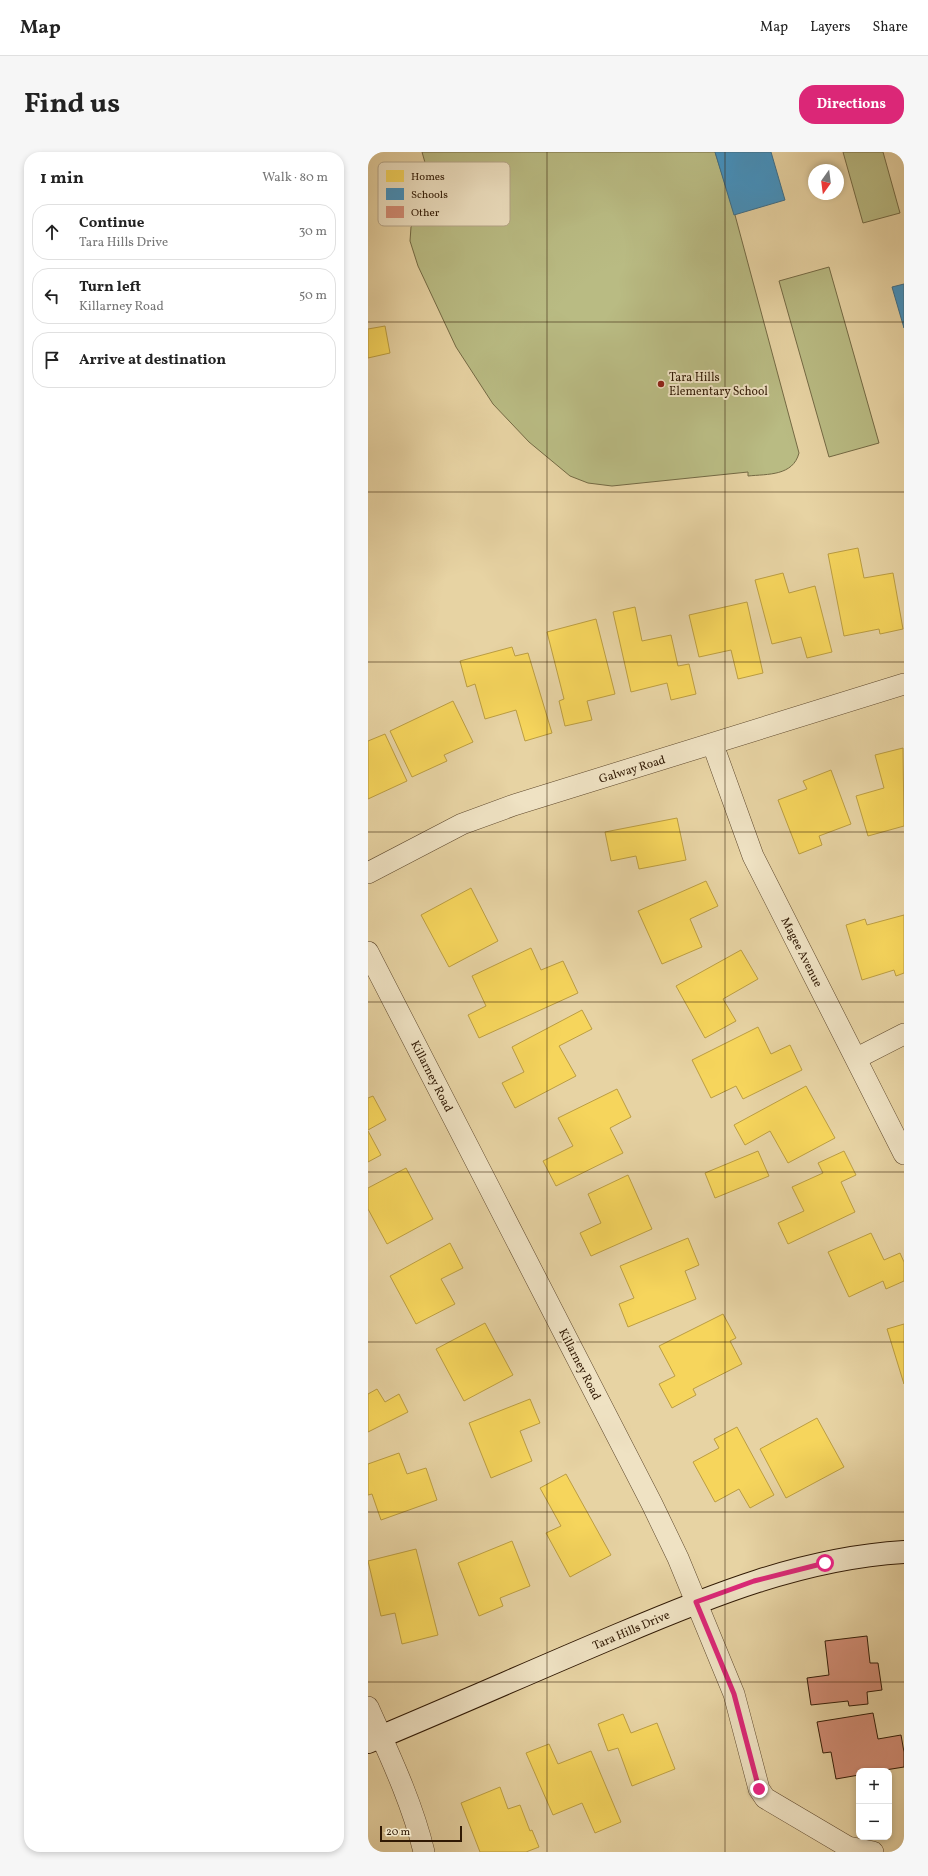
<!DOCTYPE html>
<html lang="en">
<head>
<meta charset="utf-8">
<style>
  :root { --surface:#fff; --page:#f6f6f6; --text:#222; --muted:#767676; --line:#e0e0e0; --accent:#db2777 }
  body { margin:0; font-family:Vollkorn,serif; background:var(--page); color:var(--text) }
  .controls { position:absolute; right:12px; bottom:12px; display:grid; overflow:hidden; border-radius:8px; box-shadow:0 2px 6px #0003 }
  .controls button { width:36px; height:36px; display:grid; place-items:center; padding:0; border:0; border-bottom:1px solid var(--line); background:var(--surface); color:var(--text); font:20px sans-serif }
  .compass { position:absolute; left:440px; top:12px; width:36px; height:36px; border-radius:50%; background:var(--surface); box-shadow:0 2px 6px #0003; rotate:194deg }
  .scale { position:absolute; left:12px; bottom:10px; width:82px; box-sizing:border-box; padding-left:4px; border:2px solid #301904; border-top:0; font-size:11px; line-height:14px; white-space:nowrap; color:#301904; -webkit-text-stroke:3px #efe2c3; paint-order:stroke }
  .stop { position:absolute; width:12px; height:12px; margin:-9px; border:3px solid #db2777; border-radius:50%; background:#fff }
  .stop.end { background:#db2777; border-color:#fff; box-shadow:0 1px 4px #0008 }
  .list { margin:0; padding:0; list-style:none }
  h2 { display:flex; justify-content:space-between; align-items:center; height:52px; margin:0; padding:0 16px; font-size:17px }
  h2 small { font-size:13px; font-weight:400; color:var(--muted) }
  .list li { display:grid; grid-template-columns:26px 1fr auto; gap:12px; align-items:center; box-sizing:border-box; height:56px; margin:0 8px 8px; padding:0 8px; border:1px solid var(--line); border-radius:16px }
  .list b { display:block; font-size:15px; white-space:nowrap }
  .list p { margin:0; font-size:13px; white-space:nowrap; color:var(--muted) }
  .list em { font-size:13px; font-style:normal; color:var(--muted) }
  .icon { flex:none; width:22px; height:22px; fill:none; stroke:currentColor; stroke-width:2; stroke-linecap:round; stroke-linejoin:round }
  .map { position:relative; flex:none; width:536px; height:1700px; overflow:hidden; border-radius:16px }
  header { display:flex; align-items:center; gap:24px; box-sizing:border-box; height:56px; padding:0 20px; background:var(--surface); border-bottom:1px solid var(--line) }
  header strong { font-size:19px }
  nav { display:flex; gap:22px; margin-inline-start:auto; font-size:14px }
  .intro { display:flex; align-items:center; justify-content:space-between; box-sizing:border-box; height:96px; padding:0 24px }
  h1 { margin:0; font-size:28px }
  .button { padding:10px 18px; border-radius:16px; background:var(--accent); color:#fff; font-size:14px; font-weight:700 }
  main { display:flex; gap:24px; padding:0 24px }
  aside { flex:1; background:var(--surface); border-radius:16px; box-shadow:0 2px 6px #0003 }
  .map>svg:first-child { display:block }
</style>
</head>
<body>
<header>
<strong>Map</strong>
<nav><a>Map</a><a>Layers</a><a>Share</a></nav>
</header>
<div class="intro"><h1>Find us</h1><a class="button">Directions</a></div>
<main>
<aside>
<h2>1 min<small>Walk · 80 m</small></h2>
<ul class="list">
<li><svg class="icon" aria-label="ahead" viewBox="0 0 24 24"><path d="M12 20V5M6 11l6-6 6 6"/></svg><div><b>Continue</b><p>Tara Hills Drive</p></div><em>30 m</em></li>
<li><svg class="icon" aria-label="left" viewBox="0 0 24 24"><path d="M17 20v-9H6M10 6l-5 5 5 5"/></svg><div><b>Turn left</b><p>Killarney Road</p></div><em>50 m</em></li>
<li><svg class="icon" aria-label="arrive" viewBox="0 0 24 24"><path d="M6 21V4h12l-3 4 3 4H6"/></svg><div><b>Arrive at destination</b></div></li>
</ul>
</aside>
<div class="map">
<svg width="536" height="1700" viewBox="0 0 536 1700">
  <rect width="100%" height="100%" fill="#e7d3a3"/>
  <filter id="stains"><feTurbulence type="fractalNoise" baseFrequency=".005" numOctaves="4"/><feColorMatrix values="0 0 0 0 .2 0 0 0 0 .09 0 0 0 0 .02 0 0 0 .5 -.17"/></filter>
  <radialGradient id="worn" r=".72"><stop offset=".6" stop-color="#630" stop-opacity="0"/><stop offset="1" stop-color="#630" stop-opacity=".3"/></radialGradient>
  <g fill="#b9bb83" stroke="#746a44">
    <path d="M54,0h293l20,63 64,238c-6,23 -31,21 -51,23v-4l-136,14 -24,-3 -18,-7 -41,-34 -36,-38 -37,-57 -38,-81 -8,-25 1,-14 4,-6 24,-9z"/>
    <polygon points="475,0 515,0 532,61 495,71"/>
    <polygon points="461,115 511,291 461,305 411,129"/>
  </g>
  <g fill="#f6d55c" stroke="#bb9d42">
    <polygon points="17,174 22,201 0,206 0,177"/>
    <polygon points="490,396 496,426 525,421 535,477 512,482 511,477 476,484 460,402"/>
    <polygon points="415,421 421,441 447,434 464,500 439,506 433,485 404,492 387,428"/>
    <polygon points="379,450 395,521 370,527 363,498 331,505 321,463"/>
    <polygon points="267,455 274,489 303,483 310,514 321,512 328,542 303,548 299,531 263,540 245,460"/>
    <polygon points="228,467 247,542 219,549 224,568 197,574 191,549 196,547 179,480"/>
    <polygon points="144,495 147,504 160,501 184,581 157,589 148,558 117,567 107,532 99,535 92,509"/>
    <polygon points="85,549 105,590 76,603 79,609 44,625 22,579"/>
    <polygon points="17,582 39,629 0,647 0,589"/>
    <polygon points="535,596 536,674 500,684 488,644 516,636 507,603"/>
    <polygon points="463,618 483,672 451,684 454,693 431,702 410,648 439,637 435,629"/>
    <polygon points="309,666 318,708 271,717 268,704 243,709 237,680"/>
    <polygon points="338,729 350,754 322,767 334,795 294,812 270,759"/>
    <polygon points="103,736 130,789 81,815 53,763"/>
    <polygon points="536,763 536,821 528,824 526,818 494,828 478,773 497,767 499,773"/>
    <polygon points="163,796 173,818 195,809 210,841 111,886 100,863 118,854 104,824"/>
    <polygon points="373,798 390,827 355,847 368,869 337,886 308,834"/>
    <polygon points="214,858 224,877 191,894 208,924 147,956 134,931 156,920 144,895"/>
    <polygon points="390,875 403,902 422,893 434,918 375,947 368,934 343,946 324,908"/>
    <polygon points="438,934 467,986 420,1011 402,979 377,993 366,973"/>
    <polygon points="249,937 263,965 242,976 255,1001 188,1034 175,1009 205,994 190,966"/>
    <polygon points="5,944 18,968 0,978 0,946"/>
    <polygon points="0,979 13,1003 0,1010"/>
    <polygon points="390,999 401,1024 347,1046 337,1021"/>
    <polygon points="476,999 488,1023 473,1030 487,1060 420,1092 410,1071 436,1059 424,1035 455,1021 450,1011"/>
    <polygon points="38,1016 65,1067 19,1092 0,1057 0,1036"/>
    <polygon points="260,1023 284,1077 223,1104 212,1081 233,1071 220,1042"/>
    <polygon points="503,1081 516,1108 532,1101 536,1110 536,1129 518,1137 515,1129 481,1145 460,1100"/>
    <polygon points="320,1086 331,1113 317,1119 328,1147 260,1175 251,1152 266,1146 252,1114"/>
    <polygon points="82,1091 95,1116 73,1127 87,1152 48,1172 22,1124"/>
    <polygon points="355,1162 368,1186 362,1189 374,1212 325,1237 328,1243 304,1256 291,1232 307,1224 291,1194"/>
    <polygon points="117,1171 145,1223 96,1249 68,1197"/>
    <polygon points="536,1172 536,1232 519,1177"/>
    <polygon points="9,1237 17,1250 31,1242 40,1260 0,1280 0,1242"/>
    <polygon points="162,1247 172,1271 152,1279 164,1309 123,1326 101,1271"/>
    <polygon points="449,1266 476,1315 418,1346 392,1297"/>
    <polygon points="369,1275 406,1343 382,1356 371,1337 347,1350 325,1310 351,1296 346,1287"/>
    <polygon points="31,1301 39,1322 58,1316 69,1348 13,1368 4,1342 0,1343 0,1312"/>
    <polygon points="198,1322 243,1403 202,1425 178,1381 193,1374 172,1336"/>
    <polygon points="144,1389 162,1434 132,1446 135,1454 111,1464 90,1411"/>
    <polygon points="48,1397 70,1483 34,1492 27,1461 13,1464 0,1409"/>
    <polygon points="255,1562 263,1581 289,1571 307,1617 264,1634 250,1596 240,1599 230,1572"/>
    <polygon points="181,1592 190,1612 223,1599 253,1670 227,1681 214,1651 185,1663 158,1601"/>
    <polygon points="132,1635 140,1657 152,1653 162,1679 164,1678 171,1695 158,1700 112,1700 93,1651"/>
  </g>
  <g fill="#4393c3" stroke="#3d6e8a">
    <polygon points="347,0 403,0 417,48 366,63"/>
    <polygon points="536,132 536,176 524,135"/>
  </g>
  <g fill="#d48e77" stroke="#301904">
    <polygon points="499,1484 502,1511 510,1511 514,1538 499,1540 500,1552 481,1554 480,1549 443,1553 439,1526 461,1523 457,1489"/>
    <polygon points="505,1561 510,1587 533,1583 536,1600 536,1615 511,1619 491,1619 491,1623 468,1627 463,1600 455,1601 449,1570"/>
  </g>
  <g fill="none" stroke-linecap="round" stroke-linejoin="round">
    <defs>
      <g id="street">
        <polyline points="345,593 385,704 536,1002"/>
        <polyline points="0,721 94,672 146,653 536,532"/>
        <polyline points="0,800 284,1352 310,1406 366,1542 391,1637 397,1646 480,1695 505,1700"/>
        <polyline points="489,906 536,882"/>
        <path d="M0,1555c21,47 44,95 56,145"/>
      </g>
      <path id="secondary" d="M0,1590c84,-35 167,-72 250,-107 92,-39 185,-77 286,-83"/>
    </defs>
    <use href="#street" stroke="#5e482c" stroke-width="22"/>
    <use href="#secondary" stroke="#301904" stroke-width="24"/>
    <use href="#street" stroke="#efe2c3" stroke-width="21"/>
    <use href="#secondary" stroke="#efe2c3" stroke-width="22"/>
  </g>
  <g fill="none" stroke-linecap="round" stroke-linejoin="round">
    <polyline stroke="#db2777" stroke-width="5" points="391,1637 366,1542 328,1450 386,1429 457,1411"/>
  </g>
  <path fill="none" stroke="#301904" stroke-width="1" stroke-opacity="0.55" d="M179,0v1700M357,0v1700M0,170h536M0,340h536M0,510h536M0,680h536M0,850h536M0,1020h536M0,1190h536M0,1360h536M0,1530h536"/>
  <circle fill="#8f2418" stroke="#efe2c3" stroke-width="1.5" cx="293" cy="232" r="4"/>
  <g text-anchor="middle" stroke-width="4" stroke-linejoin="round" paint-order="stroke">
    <g font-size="12" fill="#301904" stroke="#efe2c3" text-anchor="start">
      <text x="301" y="229">Tara Hills<tspan x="301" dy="14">Elementary School</tspan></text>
    </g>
    <g font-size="12" fill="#301904" stroke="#efe2c3">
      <text transform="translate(264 617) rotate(-17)" y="4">Galway Road</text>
      <text transform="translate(434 800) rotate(63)" y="4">Magee Avenue</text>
      <text transform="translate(64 924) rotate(63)" y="4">Killarney Road</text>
      <text transform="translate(212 1212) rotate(63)" y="4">Killarney Road</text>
      <text transform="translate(263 1478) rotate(-23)" y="4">Tara Hills Drive</text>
    </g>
  </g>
  <rect x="10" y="10" width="132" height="64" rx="6" fill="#efe2c3" stroke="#b6a68a" stroke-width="1"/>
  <rect x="18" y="18" width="18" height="12" fill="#f6d55c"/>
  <rect x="18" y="36" width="18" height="12" fill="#4393c3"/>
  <rect x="18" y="54" width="18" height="12" fill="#d48e77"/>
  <g font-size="11" fill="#301904">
    <text x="43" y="28">Homes</text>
    <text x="43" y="46">Schools</text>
    <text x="43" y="64">Other</text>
  </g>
  <rect width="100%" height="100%" filter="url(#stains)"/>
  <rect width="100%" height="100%" fill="url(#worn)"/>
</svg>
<div class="controls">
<button>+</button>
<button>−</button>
</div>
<svg class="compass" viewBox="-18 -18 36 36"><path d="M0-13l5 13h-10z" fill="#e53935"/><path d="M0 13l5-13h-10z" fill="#767676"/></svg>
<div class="scale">20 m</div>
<div class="stop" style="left:457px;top:1411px"></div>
<div class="stop end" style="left:391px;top:1637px"></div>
</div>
</main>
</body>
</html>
